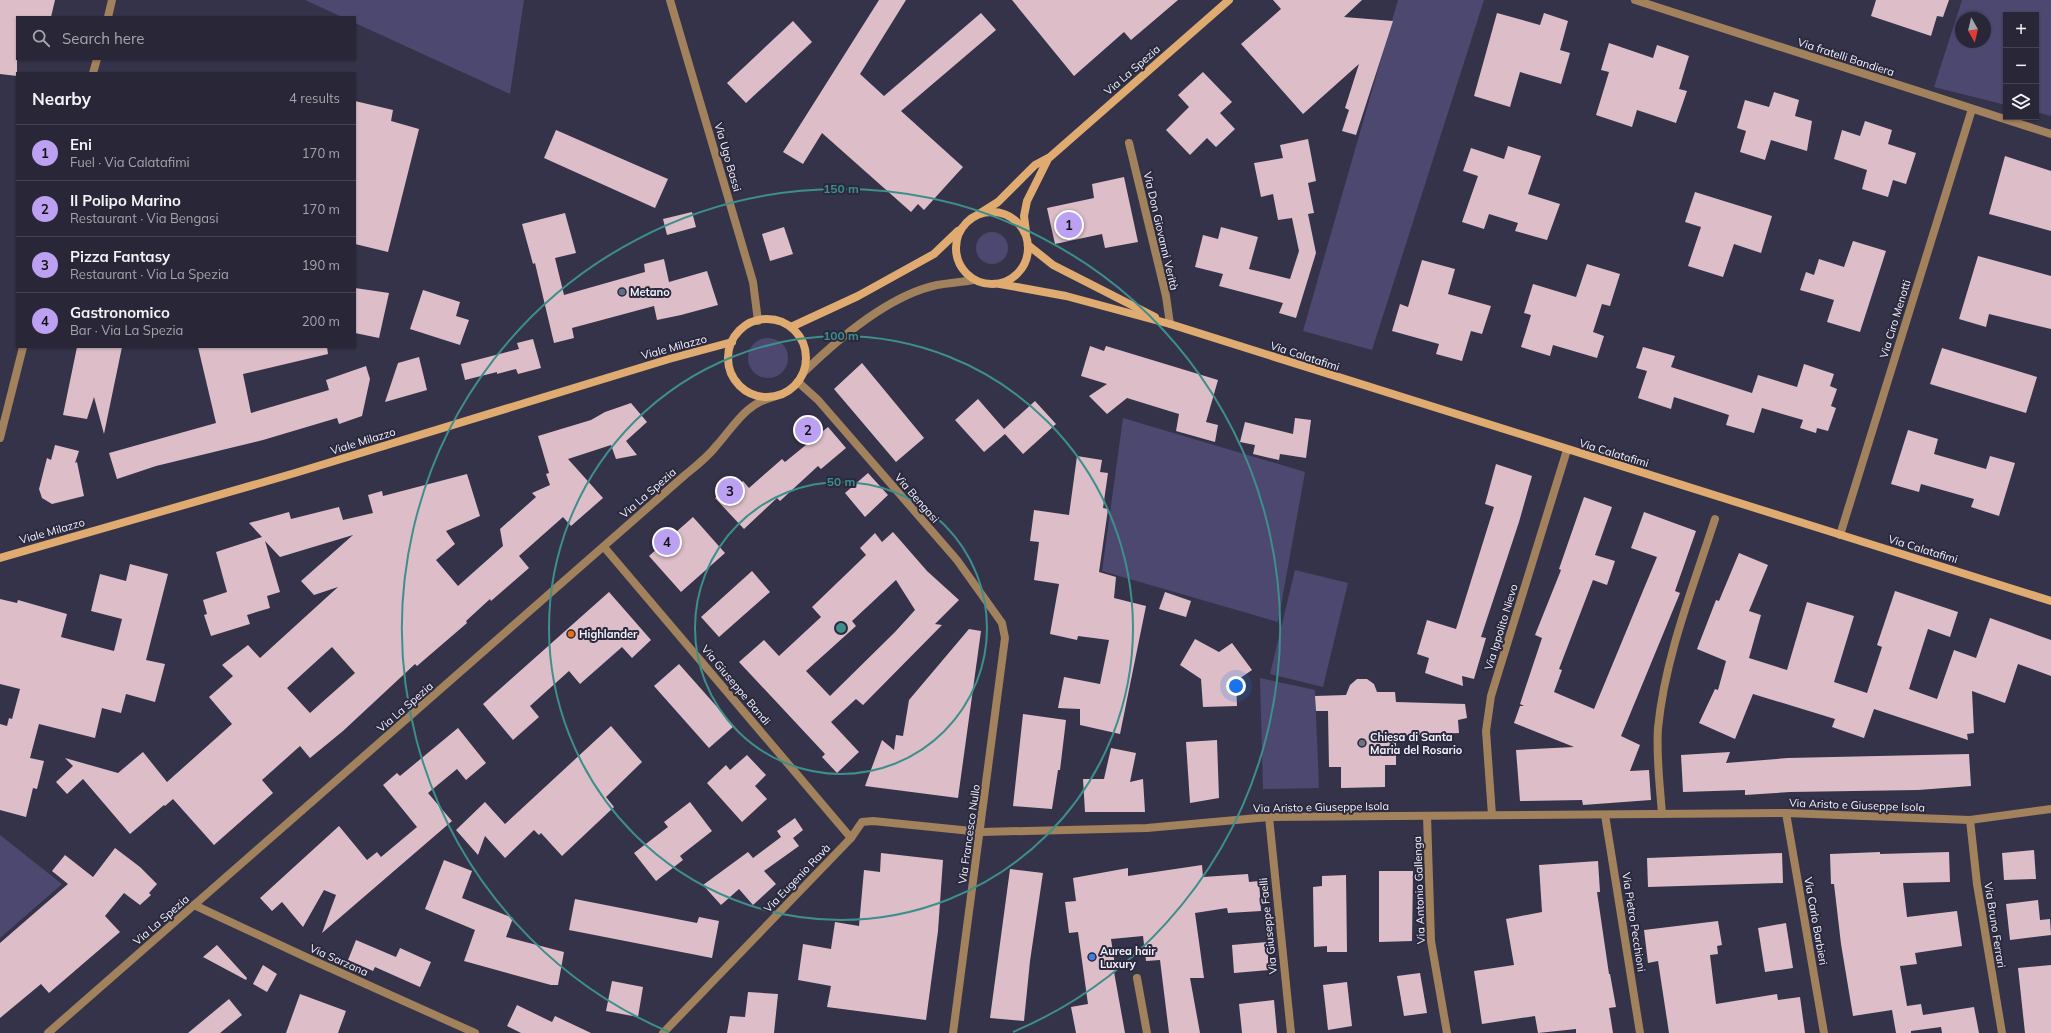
<!DOCTYPE html>
<html lang="en">
<head>
<meta charset="utf-8">
<style>
  :root { --surface:#282637; --page:#343242; --text:#f1f3f6; --muted:#a5a5ad; --line:#444352; --accent:#bca0f2 }
  body { margin:0; font-family:Mulish,sans-serif; background:var(--page); color:var(--text) }
  .controls { position:absolute; right:12px; top:12px; display:grid; overflow:hidden; border-radius:0px; box-shadow:0 1px 3px #0004 }
  .controls button { width:36px; height:36px; display:grid; place-items:center; padding:0; border:0; border-bottom:1px solid var(--line); background:var(--surface); color:var(--text); font:20px sans-serif }
  .compass { position:absolute; left:1955px; top:12px; width:36px; height:36px; border-radius:50%; background:var(--surface); box-shadow:0 1px 3px #0004; rotate:172deg }
  .you { position:absolute; left:1236px; top:686px; width:14px; height:14px; margin:-10px; border:3px solid #fff; border-radius:50%; background:#1a73e8; box-shadow:0 0 0 6px #1a73e833 }
  .badge { display:grid; place-items:center; width:26px; height:26px; border-radius:50%; background:var(--accent); color:#111; font-size:13px; font-weight:700 }
  .pin { position:absolute; translate:-50% -50%; border:2px solid #fff; box-shadow:0 1px 4px #0006 }
  .list { margin:0; padding:0; list-style:none }
  h2 { display:flex; justify-content:space-between; align-items:center; height:52px; margin:0; padding:0 16px; font-size:17px }
  h2 small { font-size:13px; font-weight:400; color:var(--muted) }
  .list li { display:grid; grid-template-columns:26px 1fr auto; gap:12px; align-items:center; box-sizing:border-box; height:56px; padding:0 16px; border-top:1px solid var(--line) }
  .list b { display:block; font-size:15px; white-space:nowrap }
  .list p { margin:0; font-size:13px; white-space:nowrap; color:var(--muted) }
  .list em { font-size:13px; font-style:normal; color:var(--muted) }
  .icon { flex:none; width:22px; height:22px; fill:none; stroke:currentColor; stroke-width:2; stroke-linecap:round; stroke-linejoin:round }
  .map { position:relative; flex:none; width:2051px; height:1033px; overflow:hidden }
  .search { position:absolute; background:var(--surface); box-shadow:0 1px 3px #0004; left:16px; top:16px; width:340px; height:44px; display:flex; align-items:center; gap:10px; box-sizing:border-box; padding:0 14px; border-radius:0px; color:var(--muted); font-size:15px }
  .panel { position:absolute; background:var(--surface); box-shadow:0 1px 3px #0004; left:16px; top:72px; width:340px; height:276px; border-radius:0px }
  .map>svg:first-child { display:block }
</style>
</head>
<body>
<div class="map">
<svg width="2051" height="1033" viewBox="0 0 2051 1033">
  <rect width="100%" height="100%" fill="#353349"/>
  <g fill="#4d486f" fill-rule="evenodd">
    <polygon points="305,0 524,0 510,94 355,23 355,17 342,17"/>
    <polygon points="1398,0 1484,0 1372,350 1303,331"/>
    <path d="M1962,0h89v116l-15,-4v-97h-30v90l-72,-18zM1961,18h24v24h-24z"/>
    <circle cx="992" cy="248" r="16"/>
    <circle cx="768" cy="358" r="20"/>
    <polygon points="1123,418 1305,472 1278,622 1102,571"/>
    <polygon points="1295,570 1348,583 1323,687 1270,674"/>
    <polygon points="1260,678 1315,690 1319,788 1263,789"/>
    <polygon points="0,835 62,884 0,938"/>
  </g>
  <g fill="#ddbec8" fill-rule="evenodd">
    <polygon points="0,0 55,0 51,17 17,17 17,76 0,74"/>
    <polygon points="879,0 906,0 860,74 884,96 981,13 996,30 901,111 963,167 924,210 918,204 911,212 822,133 803,164 783,152"/>
    <polygon points="1012,0 1178,0 1131,40 1124,32 1074,76"/>
    <polygon points="1273,0 1362,0 1344,17 1393,21 1356,135 1342,131 1349,110 1345,108 1359,64 1303,114 1241,44 1281,9"/>
    <polygon points="1876,0 1949,0 1943,17 1937,16 1931,36 1871,16"/>
    <polygon points="1497,13 1540,25 1544,13 1568,21 1560,50 1570,53 1561,84 1520,72 1510,107 1474,96"/>
    <polygon points="793,21 812,42 746,103 727,83"/>
    <polygon points="1609,43 1653,58 1657,45 1689,56 1679,89 1687,91 1676,123 1637,110 1632,127 1596,115 1609,72 1601,70"/>
    <polygon points="1203,72 1232,102 1220,113 1235,129 1216,147 1207,138 1190,155 1166,130 1189,107 1178,95"/>
    <polygon points="1774,92 1799,100 1795,116 1812,121 1807,151 1771,140 1765,160 1740,152 1746,131 1737,128 1745,100 1769,107"/>
    <polygon points="355,101 393,110 391,121 419,129 388,252 355,244"/>
    <polygon points="1865,121 1892,130 1888,144 1916,153 1906,184 1893,180 1888,197 1862,189 1867,170 1834,159 1842,130 1860,136"/>
    <polygon points="556,130 668,179 655,208 544,158"/>
    <polygon points="1308,139 1316,181 1308,183 1314,213 1308,214 1316,253 1296,318 1279,313 1283,303 1219,286 1223,274 1195,267 1203,235 1218,239 1221,227 1258,237 1249,269 1290,279 1299,251 1292,218 1278,220 1273,194 1261,197 1254,163 1283,158 1280,145"/>
    <polygon points="1508,146 1541,156 1528,194 1560,204 1547,240 1515,231 1518,223 1489,214 1484,229 1462,222 1478,176 1463,171 1471,148 1504,159"/>
    <polygon points="2005,156 2051,171 2051,231 1989,214"/>
    <polygon points="1124,177 1138,242 1105,248 1102,234 1055,244 1047,208 1094,198 1092,184"/>
    <polygon points="1695,192 1772,216 1761,253 1734,244 1723,277 1688,266 1701,227 1685,222"/>
    <polygon points="692,212 696,227 667,235 663,219"/>
    <polygon points="565,213 576,253 555,258 564,295 645,272 644,264 664,259 669,282 707,271 718,305 681,315 657,320 654,306 572,328 574,338 554,343 535,263 533,264 522,224"/>
    <polygon points="784,227 793,254 770,261 762,234"/>
    <polygon points="1853,241 1886,251 1860,332 1827,322 1834,300 1800,290 1806,272 1814,275 1819,259 1844,267"/>
    <polygon points="1978,256 2051,276 2051,329 1989,314 1986,327 1959,319"/>
    <polygon points="1422,260 1455,269 1448,294 1491,306 1482,334 1471,331 1462,361 1436,354 1439,344 1392,331 1400,304 1408,307"/>
    <polygon points="1587,264 1620,274 1610,306 1602,304 1593,332 1604,336 1597,358 1553,345 1550,356 1521,347 1531,315 1524,313 1533,284 1576,297"/>
    <polygon points="355,288 389,293 379,338 355,333"/>
    <polygon points="423,290 460,302 456,316 469,320 460,345 410,329"/>
    <polygon points="533,339 541,368 518,374 516,369 497,374 497,372 465,380 461,364 519,349 517,343"/>
    <polygon points="1090,346 1104,351 1106,346 1218,380 1206,422 1218,425 1215,442 1176,431 1179,414 1127,398 1107,414 1089,396 1107,384 1081,376"/>
    <polygon points="77,347 122,347 104,434 94,397 87,419 63,415"/>
    <polygon points="198,347 327,347 328,354 243,374 251,413 329,390 326,380 366,366 370,379 362,416 339,424 337,418 263,440 156,466 117,479 109,453 216,423"/>
    <polygon points="1643,347 1675,356 1671,367 1752,393 1758,375 1797,387 1804,364 1834,374 1830,386 1837,389 1831,406 1836,408 1828,431 1817,428 1816,433 1800,428 1803,420 1762,408 1754,433 1726,425 1729,415 1674,397 1671,409 1638,398 1647,371 1636,368"/>
    <polygon points="1942,348 2037,377 2026,413 1930,384"/>
    <polygon points="419,357 427,390 385,402 398,363"/>
    <polygon points="862,363 924,438 896,462 834,389"/>
    <polygon points="978,399 1004,429 1035,401 1056,424 1023,454 1005,434 984,452 955,420"/>
    <path d="M631,403l16,19 -21,19 11,14 -21,4 -5,-14 -43,14 35,39 -32,28 -8,-9 -44,39 10,12 -38,33 -1,-2 -24,22 1,2 -50,43 -2,-2 -72,67 -33,27 -10,-12 -38,34 11,13 -59,52 -41,-46 -8,7 -1,-1 -34,29 -47,-55 -16,15 -11,-12 17,-16 -8,-8 53,15 25,-21 24,30 65,-58 -23,-27 24,-21 -11,-11 26,-20 12,13 78,-71 -24,8 -13,-14 52,-46 -73,22 -15,-16 15,51 -13,4 3,12 -23,7 3,9 -39,12 -7,-21 3,-1 -4,-14 24,-8 -11,-40 46,-15 -13,-14 40,-11 2,7 48,-12 4,13 30,-7 -5,-18 14,-4 1,5 84,-22 13,42 -34,15 9,13 -19,16 22,26 45,-40 -3,-17 36,-32 -4,-4 18,-8 -4,-11 3,-1 -11,-37 53,-16 14,-8zM332,647l23,26 -45,40 -23,-25z"/>
    <polygon points="1295,418 1311,420 1306,458 1280,454 1279,460 1253,454 1255,445 1240,442 1245,422 1293,434"/>
    <polygon points="828,427 846,448 821,469 818,466 780,501 777,498 744,529 715,498 730,484 735,489 743,481 749,488 782,459 785,462"/>
    <polygon points="1908,430 1938,439 1934,454 1986,469 1990,456 2015,463 1999,516 1971,507 1974,499 1921,484 1919,492 1891,484"/>
    <polygon points="55,445 79,451 75,463 77,462 84,496 52,504 42,498 39,489 47,458 51,460"/>
    <polygon points="1077,456 1102,460 1100,472 1108,473 1103,508 1108,509 1099,572 1116,577 1114,598 1146,606 1120,734 1080,725 1080,709 1058,708 1064,677 1100,684 1109,640 1078,636 1077,640 1050,634 1059,584 1034,580 1039,542 1030,541 1034,510 1069,515"/>
    <polygon points="1496,464 1532,476 1519,522 1481,637 1486,638 1474,679 1462,676 1463,686 1425,673 1429,658 1417,654 1427,620 1456,629 1494,507 1485,504"/>
    <polygon points="868,473 888,495 865,517 845,493"/>
    <polygon points="1584,497 1612,507 1595,555 1615,561 1607,585 1593,580 1559,669 1562,670 1554,692 1594,709 1657,557 1631,548 1644,512 1696,531 1675,591 1680,593 1621,736 1640,745 1630,771 1649,770 1651,800 1583,805 1582,800 1520,801 1516,750 1574,747 1514,723 1520,706 1524,706 1520,704 1542,638 1535,635 1561,570 1559,569"/>
    <polygon points="693,517 725,553 681,592 649,556"/>
    <path d="M893,532l34,39 32,29 -24,24 7,1 -79,80 -7,-6 -25,23 28,30 -22,21 -15,-16 3,-3 -86,-92 25,-22 15,16 42,-39 -9,-10 54,-52 -6,-7 15,-15 7,9zM896,580l19,30 -20,22 -65,64 -24,-25 50,-45 -4,-5z"/>
    <polygon points="1739,553 1768,565 1749,611 1761,615 1749,658 1787,670 1807,602 1854,616 1834,682 1867,693 1882,647 1877,645 1895,591 1958,612 1950,637 1928,629 1909,689 1937,699 1954,650 1976,658 1990,618 2051,640 2051,676 2018,664 2005,703 1972,691 1974,733 1967,734 1968,740 1874,709 1864,738 1832,727 1835,719 1753,694 1735,739 1699,723 1715,689 1718,690 1726,661 1697,649 1716,600 1719,601"/>
    <polygon points="130,564 168,574 146,660 165,664 155,702 126,694 121,713 102,708 95,738 39,724 30,758 44,761 37,789 33,788 26,817 0,810 0,724 7,726 9,718 12,719 20,689 0,684 0,599 17,603 18,600 67,614 61,637 114,651 122,619 91,611 100,574 126,581"/>
    <polygon points="752,571 770,592 719,637 701,617"/>
    <polygon points="609,592 651,640 632,658 622,647 580,684 569,671 530,706 539,717 513,740 483,704"/>
    <polygon points="1165,592 1191,601 1186,617 1159,609"/>
    <polygon points="969,629 981,631 958,798 865,786 882,740 894,750 896,735 903,736 909,700"/>
    <polygon points="1195,639 1219,652 1232,643 1252,670 1236,681 1237,706 1203,707 1201,679 1180,665"/>
    <polygon points="679,664 734,726 709,748 654,686"/>
    <polygon points="1357,679 1367,679 1374,684 1377,692 1395,692 1396,702 1465,704 1467,718 1458,720 1459,733 1396,736 1396,765 1385,765 1385,787 1341,788 1341,767 1329,767 1328,711 1316,711 1315,696 1346,695 1350,685"/>
    <polygon points="1023,714 1066,720 1060,770 1058,770 1052,809 1013,806"/>
    <polygon points="611,726 642,762 606,797 614,807 562,856 541,833 539,835 534,830 505,858 485,836 478,855 456,830 485,802 505,824"/>
    <polygon points="458,728 486,763 466,780 457,769 428,793 452,821 322,933 336,895 324,890 303,927 282,902 272,911 260,898 339,826 367,860 377,852 381,857 417,827 383,785 397,773 400,776"/>
    <polygon points="1217,740 1219,798 1190,803 1186,742"/>
    <polygon points="1111,748 1136,753 1130,782 1143,779 1145,812 1085,812 1083,779 1104,779"/>
    <polygon points="1730,752 1726,763 1788,758 1969,754 1971,786 1918,790 1790,792 1745,795 1745,790 1683,792 1681,755"/>
    <polygon points="747,755 766,775 755,786 767,799 742,822 707,783 726,765 730,770"/>
    <polygon points="690,802 712,831 680,856 683,860 656,881 634,853 668,827 664,822"/>
    <polygon points="795,818 803,830 793,838 799,846 764,871 776,884 753,905 739,889 721,905 703,885 748,852 753,858 781,837 777,831"/>
    <polygon points="115,848 140,867 157,884 149,893 151,895 140,905 124,893 105,916 120,932 49,993 41,984 0,1018 0,943 68,884 52,871 65,855 93,877"/>
    <polygon points="2034,850 2036,879 2004,880 2002,853"/>
    <polygon points="1880,852 1880,854 1949,852 1950,882 1903,883 1907,917 1957,911 1962,946 1915,953 1917,964 1900,966 1907,1006 1921,1004 1923,1015 1974,1007 1979,1033 1942,1033 1941,1027 1911,1031 1911,1033 1896,1033 1892,1010 1853,1016 1841,944 1834,884 1831,884 1830,854"/>
    <polygon points="881,853 943,860 938,931 926,1020 827,1007 831,986 798,980 803,944 831,949 835,922 859,926 864,870 880,872"/>
    <polygon points="1782,853 1783,883 1648,887 1647,858"/>
    <polygon points="444,860 472,871 462,898 513,918 506,937 564,952 558,985 551,985 464,961 475,930 425,909"/>
    <polygon points="1598,861 1600,892 1597,892 1609,974 1610,974 1616,1007 1609,1008 1613,1033 1576,1033 1576,1029 1538,1033 1535,1016 1482,1024 1474,971 1514,965 1506,919 1542,912 1539,865"/>
    <polygon points="1202,865 1203,877 1248,874 1249,882 1259,881 1261,911 1228,913 1227,908 1195,913 1204,978 1190,978 1200,1033 1169,1033 1160,960 1146,961 1143,936 1111,939 1116,972 1114,972 1125,1033 1076,1033 1071,1007 1088,1004 1078,932 1069,933 1065,902 1076,901 1073,878 1128,868 1128,876"/>
    <polygon points="1010,869 1043,873 1030,961 1024,1021 990,1018"/>
    <polygon points="1379,871 1413,871 1412,941 1379,942"/>
    <polygon points="1346,875 1347,952 1327,952 1327,946 1314,947 1313,887 1322,886 1322,876"/>
    <polygon points="575,899 697,923 699,917 719,921 712,958 569,930"/>
    <polygon points="2038,900 2040,920 2050,919 2051,935 2010,940 2006,904"/>
    <polygon points="1718,921 1722,945 1717,946 1718,954 1710,955 1716,1004 1777,994 1778,1000 1800,997 1805,1033 1669,1033 1658,961 1648,963 1644,930"/>
    <polygon points="1786,923 1793,968 1765,972 1758,928"/>
    <polygon points="356,940 396,957 400,948 431,962 420,987 375,967 373,971 348,960"/>
    <polygon points="1267,942 1269,970 1234,973 1232,945"/>
    <polygon points="217,945 247,978 246,980 203,957"/>
    <polygon points="263,965 277,974 267,992 253,984"/>
    <polygon points="2051,965 2051,1033 2025,1033 2018,968"/>
    <polygon points="1420,973 1427,1013 1404,1016 1397,976"/>
    <polygon points="612,981 643,987 638,1017 606,1011"/>
    <polygon points="1347,982 1352,1026 1328,1030 1323,985"/>
    <polygon points="748,992 778,994 774,1033 727,1033 730,1016 745,1017"/>
    <polygon points="300,994 346,1011 338,1033 286,1033"/>
    <polygon points="229,999 242,1015 220,1033 188,1033"/>
    <polygon points="1274,1000 1277,1033 1242,1033 1239,1004"/>
    <polygon points="517,1005 552,1022 555,1016 591,1033 521,1033 507,1026"/>
  </g>
  <g fill="none" stroke-linecap="round" stroke-linejoin="round">
    <g stroke="#a2815d" stroke-width="8">
      <polyline points="1635,0 2051,134"/>
      <polyline points="1129,143 1166,296 1170,324"/>
      <polyline points="798,382 818,400 957,560 1002,623 1005,638 953,1033"/>
      <polyline points="1840,535 1972,109"/>
      <polyline points="604,547 851,838"/>
      <polyline points="1786,813 1824,1033"/>
      <path d="M1662,814c-2,-28 -6,-58 -4,-86 7,-71 35,-141 57,-209"/>
      <polyline points="1492,815 1486,731 1491,696 1567,450"/>
      <polyline points="1605,815 1640,1033"/>
      <polyline points="1427,816 1431,941 1447,1033"/>
      <polyline points="1269,817 1291,1033"/>
      <polyline points="1970,820 1977,884 2002,1033"/>
      <polyline points="194,905 310,959 475,1033"/>
      <polyline points="1137,978 1147,1033"/>
      <polyline points="663,1033 851,838 862,822 873,821 981,832 1147,828 1269,817 1786,813 1970,820 2051,809"/>
    </g>
    <g stroke="#a2815d" stroke-width="8">
      <polyline points="670,0 753,282 758,321"/>
      <polyline points="108,17 112,0"/>
      <polyline points="93,73 97,59"/>
      <path d="M804,372c34,-33 86,-77 133,-87 12,-2 25,-3 37,-5"/>
      <polyline points="0,438 23,347"/>
      <path d="M48,1033l637,-558c11,-9 23,-18 32,-30 18,-20 28,-41 56,-48"/>
    </g>
    <g stroke="#dfab70" stroke-width="8">
      <circle cx="992" cy="248" r="36"/>
      <polyline points="979,214 998,202 1035,165 1050,157 1229,0"/>
      <polyline points="1026,232 1024,216 1027,201 1048,159"/>
      <polyline points="1028,245 1053,265 1155,317"/>
      <polyline points="1000,284 1066,296 1170,324 2051,601"/>
      <circle cx="767" cy="358" r="39"/>
      <polyline points="791,327 858,296 934,254 958,231"/>
      <polyline points="0,558 295,473 669,359 732,342"/>
    </g>
  </g>
  <g fill="none" stroke="#3d8f8b" stroke-width="2">
    <circle cx="841" cy="628" r="146"/>
    <circle cx="841" cy="628" r="292"/>
    <path d="M669 1032A439 439 0 1 1 1013 1032"/>
  </g>
  <circle fill="#5c6f8a" stroke="#2b293e" stroke-width="1.5" cx="622" cy="292" r="4"/>
  <circle fill="#e8710a" stroke="#2b293e" stroke-width="1.5" cx="571" cy="634" r="4"/>
  <circle fill="#6b7280" stroke="#2b293e" stroke-width="1.5" cx="1362" cy="743" r="4"/>
  <circle fill="#3f7fe0" stroke="#2b293e" stroke-width="1.5" cx="1092" cy="957" r="4"/>
  <g text-anchor="middle" stroke-width="4" stroke-linejoin="round" paint-order="stroke">
    <g font-size="11" fill="#f4f3ff" stroke="#2b293e">
      <text transform="translate(1846 57) rotate(18)" y="4">Via fratelli Bandiera</text>
      <text transform="translate(1132 70) rotate(-41)" y="4">Via La Spezia</text>
      <text transform="translate(728 157) rotate(74)" y="4">Via Ugo Bassi</text>
      <text transform="translate(1161 231) rotate(77)" y="4">Via Don Giovanni Verità</text>
      <text transform="translate(1895 319) rotate(-73)" y="4">Via Ciro Menotti</text>
      <text transform="translate(674 347) rotate(-15)" y="4">Viale Milazzo</text>
      <text transform="translate(1305 356) rotate(18)" y="4">Via Calatafimi</text>
      <text transform="translate(363 441) rotate(-17)" y="4">Viale Milazzo</text>
      <text transform="translate(1614 453) rotate(17)" y="4">Via Calatafimi</text>
      <text transform="translate(648 493) rotate(-41)" y="4">Via La Spezia</text>
      <text transform="translate(917 498) rotate(49)" y="4">Via Bengasi</text>
      <text transform="translate(52 531) rotate(-16)" y="4">Viale Milazzo</text>
      <text transform="translate(1923 549) rotate(17)" y="4">Via Calatafimi</text>
      <text transform="translate(1501 627) rotate(-73)" y="4">Via Ippolito Nievo</text>
      <text transform="translate(736 685) rotate(50)" y="4">Via Giuseppe Bandi</text>
      <text transform="translate(405 707) rotate(-41)" y="4">Via La Spezia</text>
      <text transform="translate(1857 805) rotate(2)" y="4">Via Aristo e Giuseppe Isola</text>
      <text transform="translate(1321 807) rotate(-1)" y="4">Via Aristo e Giuseppe Isola</text>
      <text transform="translate(969 834) rotate(-82)" y="4">Via Francesco Nullo</text>
      <text transform="translate(797 878) rotate(-46)" y="4">Via Eugenio Ravà</text>
      <text transform="translate(1419 890) rotate(-92)" y="4">Via Antonio Gallenga</text>
      <text transform="translate(161 920) rotate(-41)" y="4">Via La Spezia</text>
      <text transform="translate(1816 921) rotate(80)" y="4">Via Carlo Barbieri</text>
      <text transform="translate(1634 922) rotate(81)" y="4">Via Pietro Pecchioni</text>
      <text transform="translate(1995 925) rotate(81)" y="4">Via Bruno Ferrari</text>
      <text transform="translate(1268 926) rotate(-96)" y="4">Via Giuseppe Faelli</text>
      <text transform="translate(339 960) rotate(24)" y="4">Via Sarzana</text>
    </g>
    <g font-size="11" font-weight="bold" fill="#f4f3ff" stroke="#2b293e" text-anchor="start">
      <text x="630" y="296">Metano</text>
      <text x="579" y="638">Highlander</text>
      <text x="1370" y="741">Chiesa di Santa<tspan x="1370" dy="13">Maria del Rosario</tspan></text>
      <text x="1100" y="955">Aurea hair<tspan x="1100" dy="13">Luxury</tspan></text>
    </g>
  </g>
  <circle cx="841" cy="628" r="6" fill="#3d8f8b" stroke="#2b293e" stroke-width="2"/>
  <g font-size="12" text-anchor="middle" font-weight="bold" fill="#3d8f8b" stroke="#2b293e" stroke-width="4" stroke-linejoin="round" paint-order="stroke">
    <text x="841" y="193">150 m</text>
    <text x="841" y="340">100 m</text>
    <text x="841" y="486">50 m</text>
  </g>
</svg>
<div class="controls">
<button>+</button>
<button>−</button>
<button><svg class="icon" aria-label="layers" viewBox="0 0 24 24"><path d="M12 4l9 5-9 5-9-5zM3 14l9 5 9-5"/></svg></button>
</div>
<svg class="compass" viewBox="-18 -18 36 36"><path d="M0-13l5 13h-10z" fill="#e53935"/><path d="M0 13l5-13h-10z" fill="#a5a5ad"/></svg>
<div class="you"></div>
<div class="pin badge" style="left:1069px;top:225px">1</div>
<div class="pin badge" style="left:808px;top:430px">2</div>
<div class="pin badge" style="left:730px;top:491px">3</div>
<div class="pin badge" style="left:667px;top:542px">4</div>
<div class="search"><svg class="icon" aria-label="search" viewBox="0 0 24 24"><circle cx="10" cy="10" r="6"/><path d="M15 15l6 6"/></svg>Search here</div>
<section class="panel">
<h2>Nearby<small>4 results</small></h2>
<ul class="list">
<li><span class="badge">1</span><div><b>Eni</b><p>Fuel · Via Calatafimi</p></div><em>170 m</em></li>
<li><span class="badge">2</span><div><b>Il Polipo Marino</b><p>Restaurant · Via Bengasi</p></div><em>170 m</em></li>
<li><span class="badge">3</span><div><b>Pizza Fantasy</b><p>Restaurant · Via La Spezia</p></div><em>190 m</em></li>
<li><span class="badge">4</span><div><b>Gastronomico</b><p>Bar · Via La Spezia</p></div><em>200 m</em></li>
</ul>
</section>
</div>
</body>
</html>
